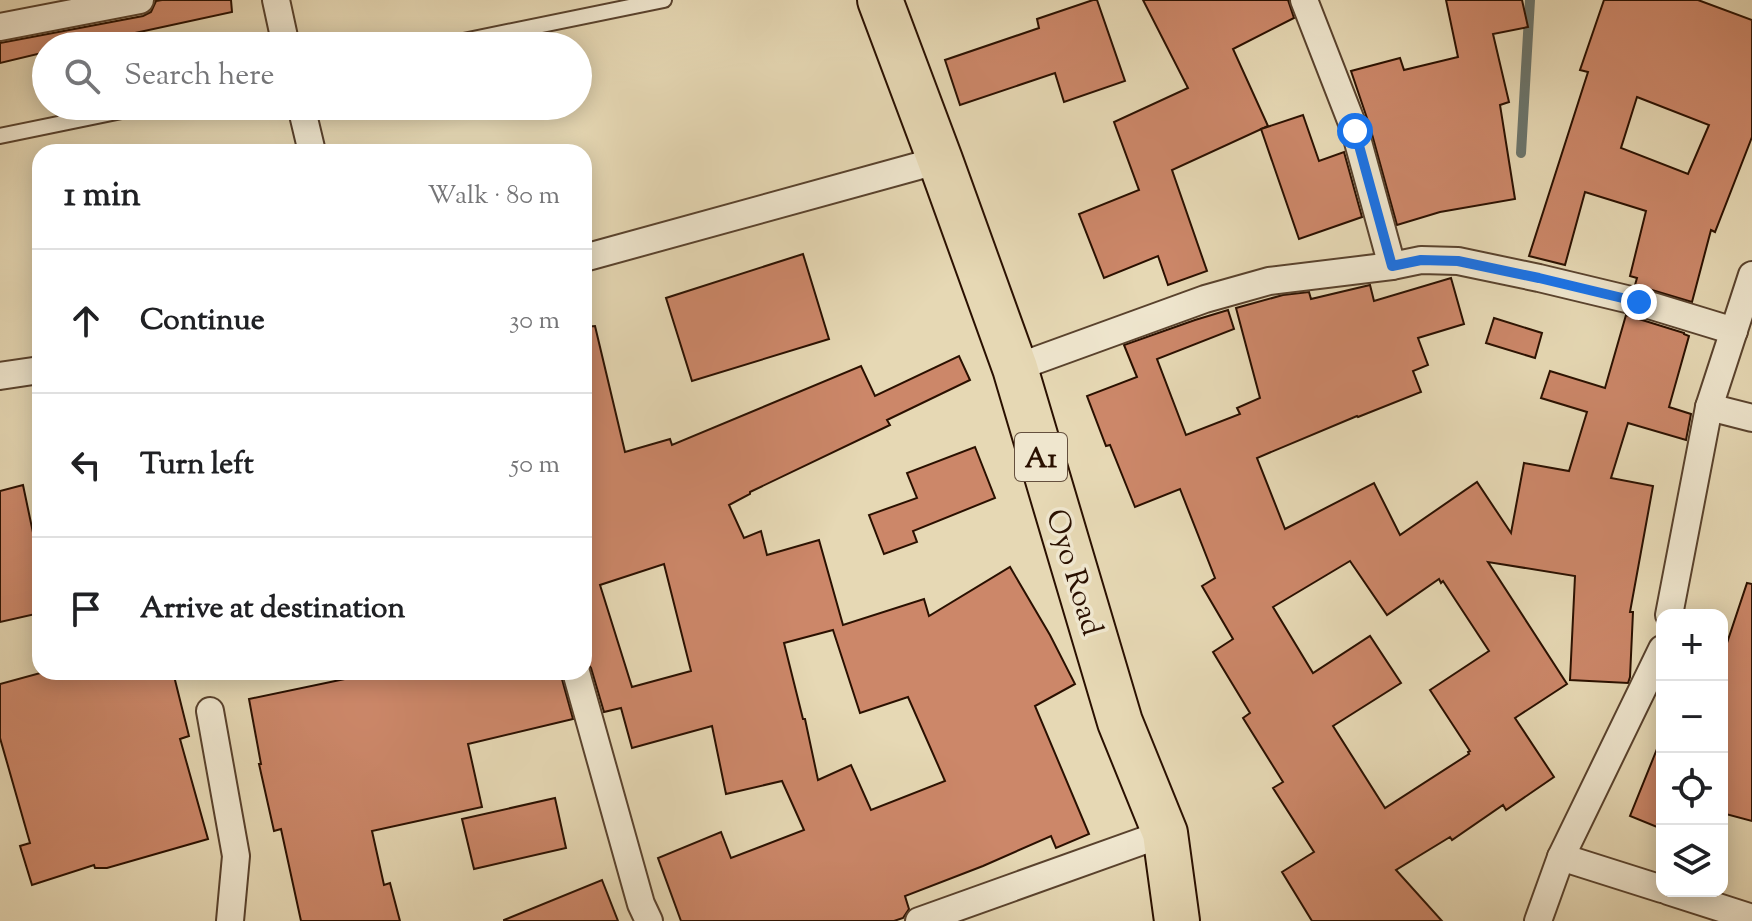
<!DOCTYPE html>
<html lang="en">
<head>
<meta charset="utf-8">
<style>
  :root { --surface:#fff; --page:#f6f6f6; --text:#202124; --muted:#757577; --line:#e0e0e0 }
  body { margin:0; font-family:"Sorts Mill Goudy",serif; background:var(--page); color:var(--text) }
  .controls { position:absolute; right:24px; bottom:24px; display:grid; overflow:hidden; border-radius:16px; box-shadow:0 4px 20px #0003 }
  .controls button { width:72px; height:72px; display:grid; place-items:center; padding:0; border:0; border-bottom:2px solid var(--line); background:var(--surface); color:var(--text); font:40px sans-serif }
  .stop { position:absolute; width:24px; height:24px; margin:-18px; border:6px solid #1a73e8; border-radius:50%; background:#fff }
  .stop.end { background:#1a73e8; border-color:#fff; box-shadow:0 2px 8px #0008 }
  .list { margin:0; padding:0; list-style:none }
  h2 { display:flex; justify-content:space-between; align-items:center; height:104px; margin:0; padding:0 32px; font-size:34px }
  h2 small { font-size:26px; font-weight:400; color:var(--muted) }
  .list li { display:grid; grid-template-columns:52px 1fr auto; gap:24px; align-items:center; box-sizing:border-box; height:144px; padding:0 32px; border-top:2px solid var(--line) }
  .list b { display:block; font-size:30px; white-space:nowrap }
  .list em { font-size:26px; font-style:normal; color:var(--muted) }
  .icon { flex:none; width:44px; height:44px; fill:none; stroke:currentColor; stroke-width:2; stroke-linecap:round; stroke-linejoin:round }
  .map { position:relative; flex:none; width:1752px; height:921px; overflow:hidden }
  .search { position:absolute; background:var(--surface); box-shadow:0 4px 20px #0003; left:32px; top:32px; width:560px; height:88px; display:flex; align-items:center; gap:20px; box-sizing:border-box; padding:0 28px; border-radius:44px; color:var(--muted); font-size:30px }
  .panel { position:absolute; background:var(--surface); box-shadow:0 4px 20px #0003; left:32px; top:144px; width:560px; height:536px; border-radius:24px }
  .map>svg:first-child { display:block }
</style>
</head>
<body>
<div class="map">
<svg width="1752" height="921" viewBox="0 0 1752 921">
  <rect width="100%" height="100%" fill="#e6d8b4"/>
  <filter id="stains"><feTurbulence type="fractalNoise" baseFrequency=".0025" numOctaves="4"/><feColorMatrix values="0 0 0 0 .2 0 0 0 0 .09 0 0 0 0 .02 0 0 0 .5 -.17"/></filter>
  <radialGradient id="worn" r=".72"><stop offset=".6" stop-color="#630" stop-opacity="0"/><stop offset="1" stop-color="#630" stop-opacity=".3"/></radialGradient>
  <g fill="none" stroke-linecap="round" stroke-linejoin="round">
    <polyline stroke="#6b756c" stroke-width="10" points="1521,153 1530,0"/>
  </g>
  <g fill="#cc8769" stroke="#2a1000" stroke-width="2" fill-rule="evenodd">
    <polygon points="162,0 231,0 232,12 75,46 46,46 46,52 0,63 0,43 143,16 151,12 156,1"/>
    <polygon points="1093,0 1097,0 1125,81 1064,102 1055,73 960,105 945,60 1039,28 1037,19"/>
    <polygon points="1143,0 1288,0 1294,18 1233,49 1268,126 1172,170 1207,271 1168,285 1158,256 1104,278 1079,214 1139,190 1114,122 1188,88"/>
    <polygon points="1446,0 1522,0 1528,27 1493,34 1509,102 1500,105 1515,199 1440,212 1397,225 1370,127 1351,71 1400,58 1404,70 1458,57"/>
    <path d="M1604,0h94l54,20v117l-37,95 -4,-2 -19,72 -57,-17 2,-7 -7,-2 16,-65 -61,-19 -20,73 -36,-9 59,-184 -8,-2zM1637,97l72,28 -21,49 -67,-26z"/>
    <polygon points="1303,115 1319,161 1344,152 1362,217 1299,239 1261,129"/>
    <polygon points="803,254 829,339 692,381 666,298"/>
    <path d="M1451,278l13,46 -46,14 10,27 -15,6 8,21 -63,25 -1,-1 -100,42 28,71 89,-46 26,52 77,-53 34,51 13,-70 45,8 18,-59 -46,-14 9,-27 55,17 21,-73 58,18v1l5,2 -20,71 22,7 -5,26 -58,-17 -17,55 42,8 -23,126h3l-3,65 -2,6 -58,-3 5,-104 -87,-14 79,122 -52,34 39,59 -48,33 -3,-5 -51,35 -2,-3 -54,33 46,51h-130l-30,-49 32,-20 -41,-64 10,-6 -40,-64 7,-5 -37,-61 20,-13 -31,-53 13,-8 -35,-89 -45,18 -25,-62 -4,1 -19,-50 50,-19 -13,-32 71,-25 33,-10 6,19 -77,30 29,76 54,-21 -3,-6 23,-10 -24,-90 47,-13 26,-3 2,7 59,-14 4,16zM1350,561l37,54 52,-36 2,4 2,-2 46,70 -59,39 40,61 -2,1 1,2 -84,54 -52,-82 68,-43 -31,-47 -57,37 -40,-66z"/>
    <polygon points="1494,318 1542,333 1535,358 1486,343"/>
    <path d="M595,326l30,126 45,-13 2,6 189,-79 14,30 84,-40 11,24 -83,40 3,5 -140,67v2l-21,11 15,33 17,-7 6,24 52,-15 24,85 81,-26 5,17 81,-49 40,68 25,49 -40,22 54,128 -33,14 -5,-12 -68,30 -78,30 4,13 -6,9 -9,3h-213l-23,-63 63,-26 10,26 73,-28 -22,-49 -56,13 -14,-68 -80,22 -11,-40 -17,4 -13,-44 -7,-9v-332zM664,564l27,107 -59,16 -32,-102zM833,630l27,83 48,-16 37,84 -74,29 -20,-45 -33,15 -13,-61h-2l-19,-76z"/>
    <polygon points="975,447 995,498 913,531 917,542 884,554 869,515 917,498 907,473"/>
    <polygon points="23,485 40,566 40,613 0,622 0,491"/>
    <polygon points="1747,583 1752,584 1752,821 1722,813 1722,658"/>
    <polygon points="44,672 173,672 189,736 180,739 208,839 107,868 95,868 94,865 32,885 20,846 30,843 0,738 0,684"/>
    <polygon points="363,672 560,672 573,719 468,744 482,807 372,831 384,885 390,883 400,921 301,921 281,829 274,831 259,764 261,764 249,699 364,675"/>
    <polygon points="1661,739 1662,740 1662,829 1630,816"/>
    <polygon points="555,798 566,848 474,869 462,819"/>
    <polygon points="602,880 618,921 504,921 504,920"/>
  </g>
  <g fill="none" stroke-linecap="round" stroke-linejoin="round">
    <defs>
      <g id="lane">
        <polyline points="439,46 664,0"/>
        <polyline points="0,136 146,106"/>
      </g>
      <g id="street">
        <polyline points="276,0 286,46"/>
        <polyline points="1304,0 1355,131 1392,266"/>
        <polyline points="0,27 140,0"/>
        <polyline points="301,106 312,152"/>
        <polyline points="584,258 940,160"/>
        <polyline points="1015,368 1205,299 1269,281 1392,266 1421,260 1458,261 1539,278 1639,302 1734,331"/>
        <polyline points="0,376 40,370"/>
        <polyline points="1709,407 1752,418"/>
        <polyline points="1669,615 1709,407 1752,275"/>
        <polyline points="576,672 641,904 649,921"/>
        <polyline points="210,711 236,856 230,921"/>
        <polyline points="1561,857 1662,889"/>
        <polyline points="1668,891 1752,918"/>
        <polyline points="919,921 1165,833"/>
        <polyline points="1538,921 1561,857 1662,649"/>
      </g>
      <polyline id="highway" points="880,0 940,160 1015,368 1120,722 1165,833 1177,921"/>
    </defs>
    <use href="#lane" stroke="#59422d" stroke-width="18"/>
    <use href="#street" stroke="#59422d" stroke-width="30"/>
    <use href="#highway" stroke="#2a1000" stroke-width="48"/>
    <use href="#lane" stroke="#efe6ce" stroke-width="14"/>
    <use href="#street" stroke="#efe6ce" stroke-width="26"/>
    <use href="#highway" stroke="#e6d8b4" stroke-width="44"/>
  </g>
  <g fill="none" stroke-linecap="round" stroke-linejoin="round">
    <polyline stroke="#1a73e8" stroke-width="10" points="1355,131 1392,266 1421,260 1458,261 1539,278 1639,302"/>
  </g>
  <g text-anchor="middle" stroke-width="7" stroke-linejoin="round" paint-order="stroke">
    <rect fill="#efe6ce" stroke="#65503e" stroke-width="2" x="1015" y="433" width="52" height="48" rx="6"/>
    <g font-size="28" font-weight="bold" fill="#2a1000">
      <text x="1041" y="467">A1</text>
    </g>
    <g font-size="30" fill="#2a1000" stroke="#efe6ce">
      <text transform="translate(1075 572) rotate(73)" y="10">Oyo Road</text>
    </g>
  </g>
  <rect width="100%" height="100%" filter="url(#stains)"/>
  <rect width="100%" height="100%" fill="url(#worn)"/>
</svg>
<div class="controls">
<button>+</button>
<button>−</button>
<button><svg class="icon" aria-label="locate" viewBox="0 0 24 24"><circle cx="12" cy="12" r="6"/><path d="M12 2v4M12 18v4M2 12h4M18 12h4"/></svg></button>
<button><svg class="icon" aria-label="layers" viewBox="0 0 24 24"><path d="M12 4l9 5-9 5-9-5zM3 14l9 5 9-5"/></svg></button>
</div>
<div class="stop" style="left:1355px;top:131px"></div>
<div class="stop end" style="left:1639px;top:302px"></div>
<div class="search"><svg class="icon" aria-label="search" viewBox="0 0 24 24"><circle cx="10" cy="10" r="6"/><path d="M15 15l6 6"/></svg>Search here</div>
<section class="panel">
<h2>1 min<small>Walk · 80 m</small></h2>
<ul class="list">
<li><svg class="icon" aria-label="ahead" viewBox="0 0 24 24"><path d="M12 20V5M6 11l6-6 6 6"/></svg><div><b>Continue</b></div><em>30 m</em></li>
<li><svg class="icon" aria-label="left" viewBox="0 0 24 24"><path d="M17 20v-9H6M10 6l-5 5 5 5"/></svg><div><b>Turn left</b></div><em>50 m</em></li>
<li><svg class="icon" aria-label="arrive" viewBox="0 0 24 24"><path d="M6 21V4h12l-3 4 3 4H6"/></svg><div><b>Arrive at destination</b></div></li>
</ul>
</section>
</div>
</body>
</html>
